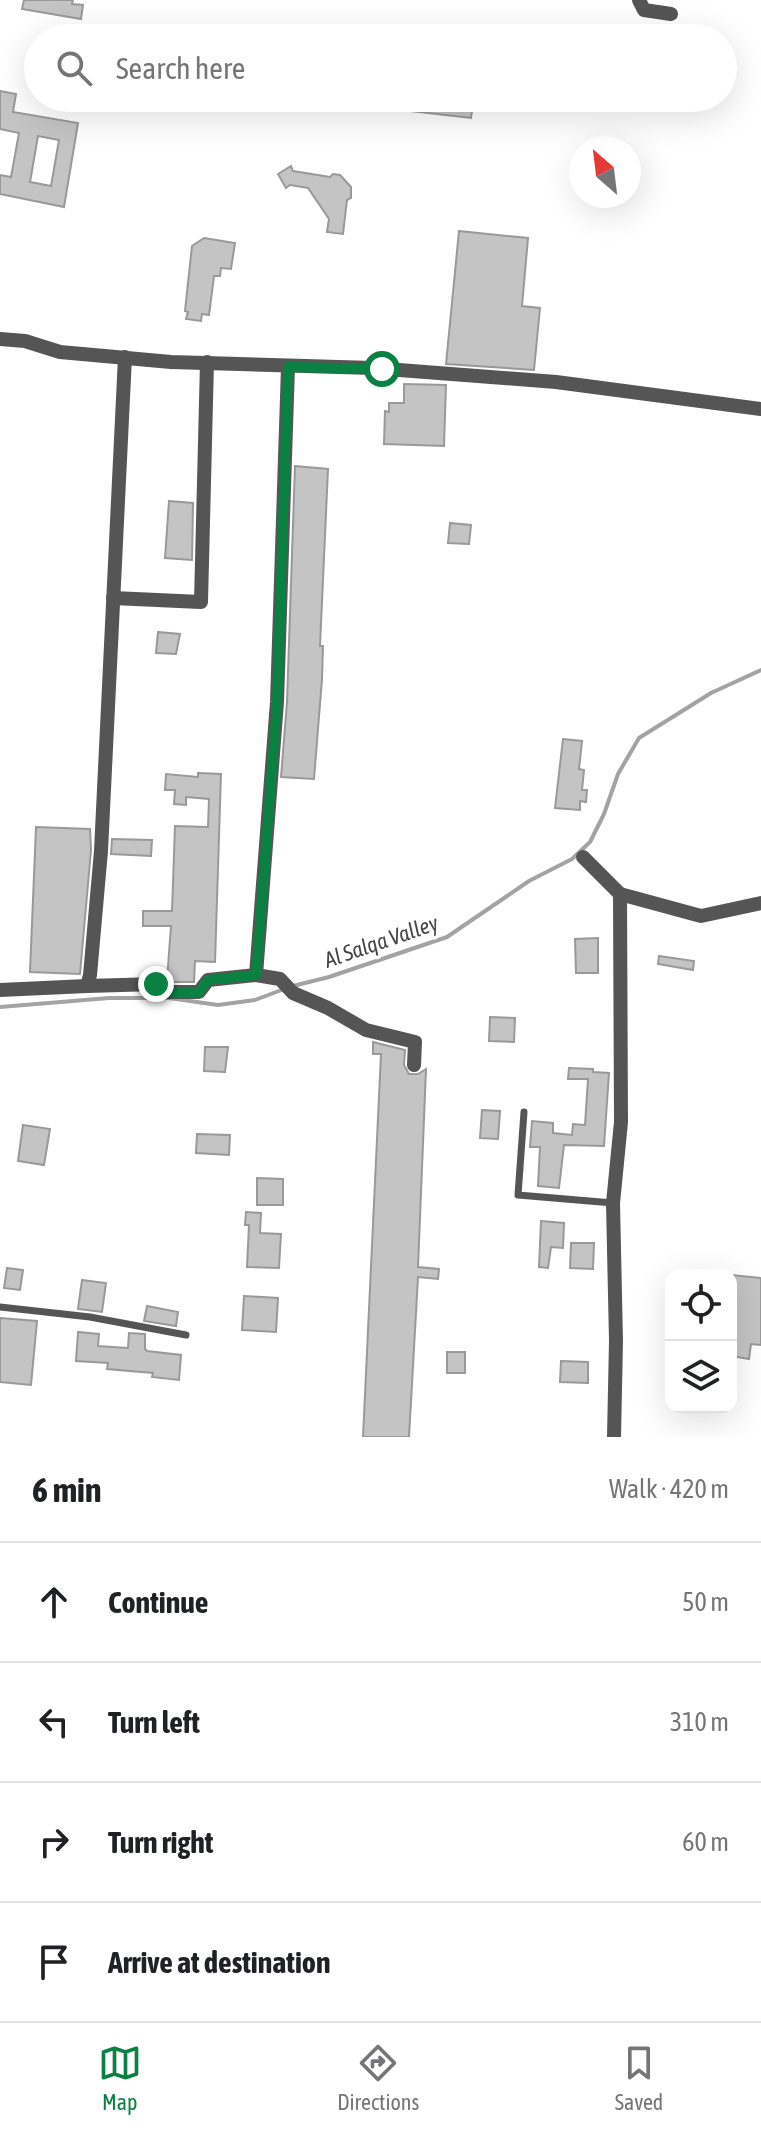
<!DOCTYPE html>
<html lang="en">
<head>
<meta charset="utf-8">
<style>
  :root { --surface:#fff; --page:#f2f2f2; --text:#202124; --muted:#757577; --line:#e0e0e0; --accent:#0b8043 }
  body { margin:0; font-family:"Asap Condensed",sans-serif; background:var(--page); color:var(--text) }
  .controls { position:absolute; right:24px; bottom:24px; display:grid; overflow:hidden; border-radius:16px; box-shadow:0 8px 32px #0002 }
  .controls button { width:72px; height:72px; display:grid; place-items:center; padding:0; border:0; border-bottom:2px solid var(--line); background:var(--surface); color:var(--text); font:40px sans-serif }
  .compass { position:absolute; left:569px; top:136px; width:72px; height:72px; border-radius:50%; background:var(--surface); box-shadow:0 8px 32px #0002; rotate:332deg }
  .stop { position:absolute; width:24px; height:24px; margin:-18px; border:6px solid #0b8043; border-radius:50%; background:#fff }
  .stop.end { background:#0b8043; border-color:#fff; box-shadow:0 2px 8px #0008 }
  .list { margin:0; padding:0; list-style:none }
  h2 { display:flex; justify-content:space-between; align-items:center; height:104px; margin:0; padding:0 32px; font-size:34px }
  h2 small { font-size:26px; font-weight:400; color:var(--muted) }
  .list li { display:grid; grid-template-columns:52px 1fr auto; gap:24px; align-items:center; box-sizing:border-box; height:120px; padding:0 32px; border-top:2px solid var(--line) }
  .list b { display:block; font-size:30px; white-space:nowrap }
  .list em { font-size:26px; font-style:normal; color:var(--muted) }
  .icon { flex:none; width:44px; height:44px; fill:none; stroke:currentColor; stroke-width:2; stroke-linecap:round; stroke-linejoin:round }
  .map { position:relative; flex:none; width:761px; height:1437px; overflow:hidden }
  .search { position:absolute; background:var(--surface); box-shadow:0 8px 32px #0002; left:24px; right:24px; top:24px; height:88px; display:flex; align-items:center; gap:20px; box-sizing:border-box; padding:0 28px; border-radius:44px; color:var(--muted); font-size:30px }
  .sheet { height:584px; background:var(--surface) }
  nav { display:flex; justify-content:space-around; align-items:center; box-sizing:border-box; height:112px; border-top:2px solid var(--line); background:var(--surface); font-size:22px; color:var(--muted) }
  nav a { display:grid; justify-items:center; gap:4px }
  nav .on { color:var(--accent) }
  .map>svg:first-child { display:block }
</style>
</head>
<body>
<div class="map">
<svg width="761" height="1437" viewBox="0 0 761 1437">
  <rect width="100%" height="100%" fill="#fff"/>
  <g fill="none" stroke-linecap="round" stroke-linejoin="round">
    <g stroke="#a3a3a3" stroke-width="4">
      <polyline points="293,986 329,977 447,937 529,881 572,859 590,842 604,814 618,774 639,738 711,693 761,670"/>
      <polyline points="0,1007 109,998 169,998 218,1005 255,1000 284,989"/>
    </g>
  </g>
  <g fill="#c4c4c4" stroke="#999" stroke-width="2" fill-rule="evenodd">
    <polygon points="24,0 73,0 72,4 83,5 81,19 22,9"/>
    <path d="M0,91l16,3 -3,18 65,11 -14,84 -64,-13v-19l11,2 8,-44 -19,-4zM38,136l21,4 -8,46 -21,-4z"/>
    <polygon points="385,98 474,98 471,118 383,108"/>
    <polygon points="291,166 293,171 330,177 333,174 340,175 351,187 351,198 347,200 343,234 327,232 329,219 308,188 290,185 286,188 278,174"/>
    <polygon points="459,231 528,238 522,306 540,308 534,370 446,364"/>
    <polygon points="204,238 235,243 231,269 221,268 220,276 214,276 209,315 202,314 201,321 186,319 188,312 185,311 192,246"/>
    <polygon points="404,384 446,385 444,446 384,444 385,411 389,412 389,403 404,403"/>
    <polygon points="295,466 328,469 320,646 323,646 322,679 314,779 281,777 287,702"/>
    <polygon points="169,501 193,503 192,560 165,558"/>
    <polygon points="450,523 471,525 469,544 448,543"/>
    <polygon points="158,632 180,634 176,654 156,653"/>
    <polygon points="563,739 582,741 579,769 584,770 582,790 587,790 586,802 580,801 580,810 555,808"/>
    <polygon points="198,773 221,774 215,962 195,961 194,982 171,982 167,980 171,926 143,926 143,911 172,911 175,826 208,827 209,799 186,797 186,805 174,804 175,790 165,790 166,774 198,777"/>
    <polygon points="36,827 90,829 91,850 80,974 30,972"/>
    <polygon points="112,839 152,840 151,856 111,854"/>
    <polygon points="598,938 598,973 576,973 575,939"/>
    <polygon points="659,956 694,961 693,970 658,964"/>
    <polygon points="490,1017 515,1018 514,1042 489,1041"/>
    <polygon points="373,1042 405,1050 404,1065 409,1074 418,1074 426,1069 418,1267 439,1269 438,1279 418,1277 409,1437 363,1437 381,1054 373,1054"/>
    <polygon points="205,1047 228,1047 225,1072 204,1071"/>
    <polygon points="569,1068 593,1069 593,1072 609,1073 604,1146 564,1145 559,1188 538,1186 540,1147 530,1147 532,1121 553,1123 553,1133 572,1135 573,1124 585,1125 588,1079 568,1079"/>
    <polygon points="482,1110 500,1111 498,1139 480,1138"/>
    <polygon points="23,1125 50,1129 44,1165 18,1161"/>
    <polygon points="197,1134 230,1135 229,1155 196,1153"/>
    <polygon points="257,1178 283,1179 283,1205 257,1205"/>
    <polygon points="246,1212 261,1213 260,1233 281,1234 279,1268 247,1267 249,1225 245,1225"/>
    <polygon points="541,1221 564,1223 563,1248 551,1247 548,1268 539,1267"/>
    <polygon points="571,1243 594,1243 593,1269 570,1268"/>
    <polygon points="7,1268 23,1270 20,1290 4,1288"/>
    <polygon points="731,1275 761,1278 761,1345 751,1344 749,1359 731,1356"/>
    <polygon points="82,1280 106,1283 102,1312 78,1309"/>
    <polygon points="244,1296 278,1298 276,1332 242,1330"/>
    <polygon points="147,1306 178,1312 176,1326 144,1321"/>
    <polygon points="0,1318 37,1321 31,1385 0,1382"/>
    <polygon points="78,1332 99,1334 98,1346 128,1348 129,1333 145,1334 145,1349 147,1351 181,1355 179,1380 152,1377 153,1373 107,1369 108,1363 76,1361"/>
    <rect x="447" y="1352" width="18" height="21"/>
    <polygon points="561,1361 588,1362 588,1383 560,1382"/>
  </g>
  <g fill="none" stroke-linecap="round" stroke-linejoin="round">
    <g stroke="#555" stroke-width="7">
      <polyline points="524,1112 518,1195 613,1203"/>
      <polyline points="0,1307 90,1317 186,1335"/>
    </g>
    <g stroke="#555" stroke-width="14">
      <polyline points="639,0 644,10 671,14"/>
      <polyline points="0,339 25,341 60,352 171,362 373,368 556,382 761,409"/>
      <polyline points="113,598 201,602 207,362"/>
      <polyline points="583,857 620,894 621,1122 613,1203 616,1341 614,1437"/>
      <polyline points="620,894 701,916 761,903"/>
      <polyline points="256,975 277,702 288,367"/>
      <polyline points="87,986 156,984 168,992 199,992 208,980 256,975 280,979 293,993 328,1008 366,1030 415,1042 414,1065"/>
      <polyline points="0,990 87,986 90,975 101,851 125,357"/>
    </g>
  </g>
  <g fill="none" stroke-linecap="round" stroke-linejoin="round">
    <polyline stroke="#0b8043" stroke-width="10" points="156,984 168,992 199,992 208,980 256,975 277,702 288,367 382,369"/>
  </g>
  <g text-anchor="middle" stroke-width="7" stroke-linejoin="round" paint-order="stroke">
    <g font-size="22" font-style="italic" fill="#444" stroke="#fff">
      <text transform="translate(381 941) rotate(-19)" y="8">Al Salqa Valley</text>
    </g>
  </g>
</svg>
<div class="controls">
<button><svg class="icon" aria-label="locate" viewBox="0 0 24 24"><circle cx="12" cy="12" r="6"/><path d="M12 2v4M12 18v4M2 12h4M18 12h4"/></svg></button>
<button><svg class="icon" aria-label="layers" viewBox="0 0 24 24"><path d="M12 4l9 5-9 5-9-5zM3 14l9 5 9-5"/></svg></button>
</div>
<svg class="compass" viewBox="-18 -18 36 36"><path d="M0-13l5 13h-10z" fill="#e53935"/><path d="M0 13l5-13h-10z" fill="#757577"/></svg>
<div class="stop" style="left:382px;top:369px"></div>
<div class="stop end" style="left:156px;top:984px"></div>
<div class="search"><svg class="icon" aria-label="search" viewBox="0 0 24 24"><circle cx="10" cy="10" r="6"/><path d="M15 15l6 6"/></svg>Search here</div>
</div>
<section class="sheet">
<h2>6 min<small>Walk · 420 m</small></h2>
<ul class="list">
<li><svg class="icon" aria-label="ahead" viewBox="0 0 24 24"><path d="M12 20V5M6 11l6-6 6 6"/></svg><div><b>Continue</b></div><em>50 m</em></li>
<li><svg class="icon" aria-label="left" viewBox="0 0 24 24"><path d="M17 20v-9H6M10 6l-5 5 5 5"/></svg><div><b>Turn left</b></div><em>310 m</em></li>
<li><svg class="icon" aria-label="right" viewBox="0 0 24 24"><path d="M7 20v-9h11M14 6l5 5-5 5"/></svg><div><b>Turn right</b></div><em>60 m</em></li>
<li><svg class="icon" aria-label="arrive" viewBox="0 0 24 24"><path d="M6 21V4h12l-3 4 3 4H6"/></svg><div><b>Arrive at destination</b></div></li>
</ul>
</section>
<nav>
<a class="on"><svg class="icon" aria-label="map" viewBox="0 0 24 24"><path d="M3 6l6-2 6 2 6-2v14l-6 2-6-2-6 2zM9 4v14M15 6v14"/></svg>Map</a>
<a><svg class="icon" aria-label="directions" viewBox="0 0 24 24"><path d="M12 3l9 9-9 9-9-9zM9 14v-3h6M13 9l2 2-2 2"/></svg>Directions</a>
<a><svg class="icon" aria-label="saved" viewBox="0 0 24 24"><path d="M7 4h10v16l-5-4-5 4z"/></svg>Saved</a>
</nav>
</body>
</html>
